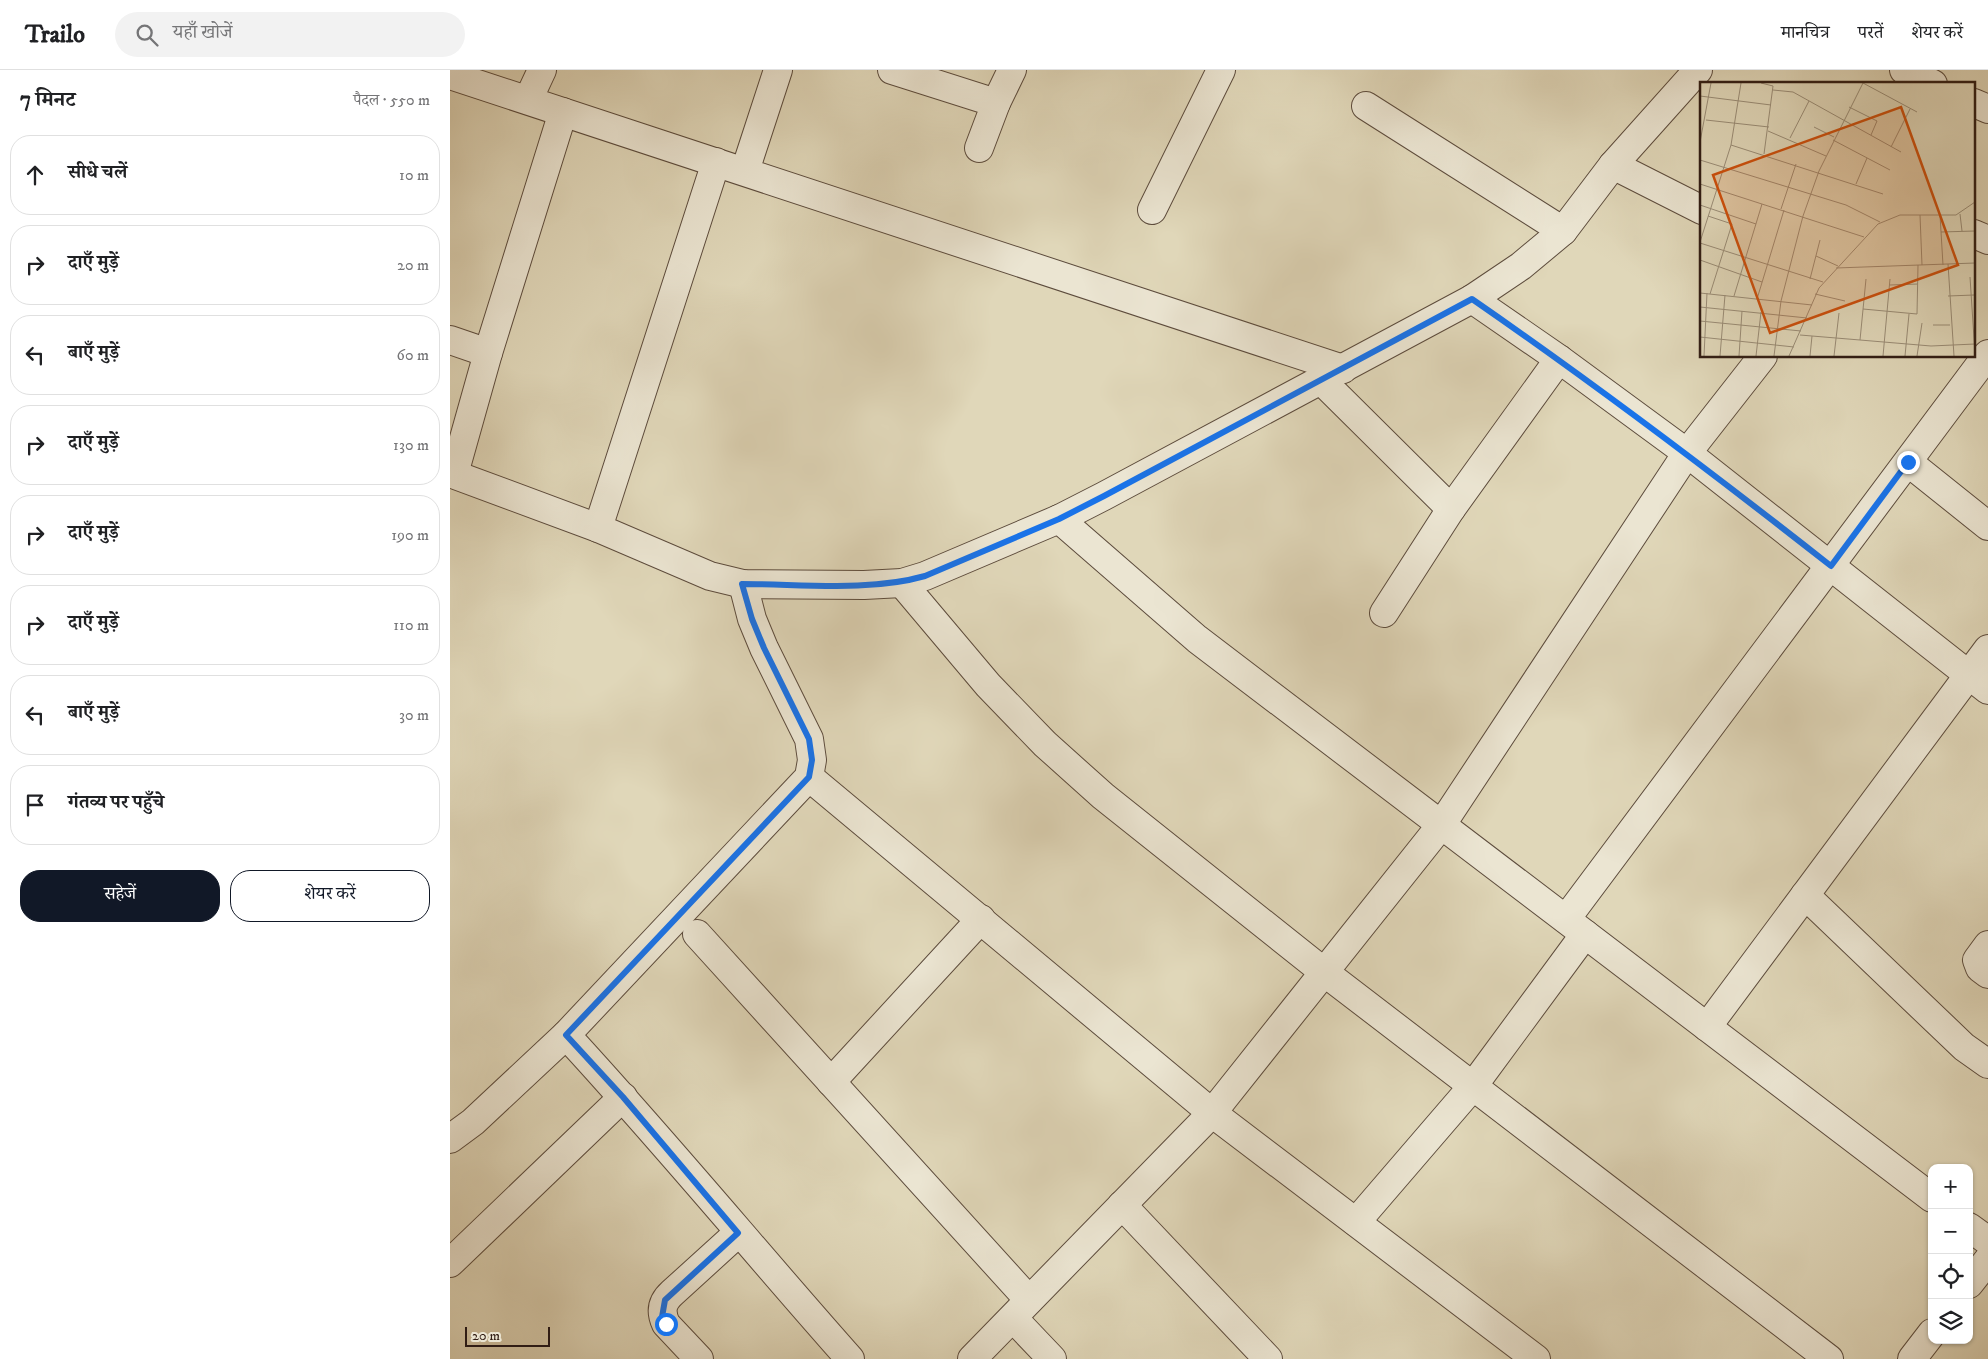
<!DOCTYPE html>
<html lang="hi">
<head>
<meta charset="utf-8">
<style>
  :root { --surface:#fff; --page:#f2f2f2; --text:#202124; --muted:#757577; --line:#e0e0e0; --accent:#111827 }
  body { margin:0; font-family:"IM FELL DW Pica","Noto Serif Devanagari",serif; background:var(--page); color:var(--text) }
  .controls { position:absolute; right:15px; bottom:15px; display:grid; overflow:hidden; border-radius:10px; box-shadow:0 1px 4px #0004 }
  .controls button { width:45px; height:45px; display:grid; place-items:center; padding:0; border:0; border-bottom:1px solid var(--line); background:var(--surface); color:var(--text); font:25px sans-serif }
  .scale { position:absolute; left:15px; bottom:12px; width:85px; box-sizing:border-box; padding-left:5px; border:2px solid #311d14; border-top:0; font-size:14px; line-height:18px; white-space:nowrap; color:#311d14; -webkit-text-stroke:4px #ebe5d2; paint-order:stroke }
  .stop { position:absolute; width:15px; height:15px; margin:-11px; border:4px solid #1a73e8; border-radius:50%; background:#fff }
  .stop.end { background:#1a73e8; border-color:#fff; box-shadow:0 1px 5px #0008 }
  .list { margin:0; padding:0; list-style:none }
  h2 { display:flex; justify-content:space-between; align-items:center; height:65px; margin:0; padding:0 20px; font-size:21px }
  h2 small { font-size:16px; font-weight:400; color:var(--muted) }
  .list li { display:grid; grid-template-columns:32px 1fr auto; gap:15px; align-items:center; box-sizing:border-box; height:80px; margin:0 10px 10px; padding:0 10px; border:1px solid var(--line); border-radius:20px }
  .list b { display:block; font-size:19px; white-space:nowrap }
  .list em { font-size:16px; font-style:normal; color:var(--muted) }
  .actions { display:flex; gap:10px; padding:15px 20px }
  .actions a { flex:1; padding:11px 0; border:1px solid var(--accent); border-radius:20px; text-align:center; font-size:18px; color:var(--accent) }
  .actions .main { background:var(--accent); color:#fff }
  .icon { flex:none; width:28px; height:28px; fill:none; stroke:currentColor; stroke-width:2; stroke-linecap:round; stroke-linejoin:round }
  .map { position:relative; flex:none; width:1538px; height:1289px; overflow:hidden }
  header { display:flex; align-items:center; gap:30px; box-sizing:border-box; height:70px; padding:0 25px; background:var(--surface); border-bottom:1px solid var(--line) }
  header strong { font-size:24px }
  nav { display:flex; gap:28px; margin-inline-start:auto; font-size:18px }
  .search { width:350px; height:45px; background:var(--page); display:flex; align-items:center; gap:12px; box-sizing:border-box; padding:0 18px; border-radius:28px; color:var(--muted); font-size:19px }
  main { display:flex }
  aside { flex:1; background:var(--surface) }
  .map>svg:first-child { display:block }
</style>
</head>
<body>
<header>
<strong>Trailo</strong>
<div class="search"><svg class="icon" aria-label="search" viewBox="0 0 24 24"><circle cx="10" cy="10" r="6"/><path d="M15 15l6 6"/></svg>यहाँ खोजें</div>
<nav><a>मानचित्र</a><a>परतें</a><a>शेयर करें</a></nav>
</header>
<main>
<aside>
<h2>7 मिनट<small>पैदल · 550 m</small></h2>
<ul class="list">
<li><svg class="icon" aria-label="ahead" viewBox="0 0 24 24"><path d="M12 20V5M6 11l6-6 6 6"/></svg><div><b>सीधे चलें</b></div><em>10 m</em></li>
<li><svg class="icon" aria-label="right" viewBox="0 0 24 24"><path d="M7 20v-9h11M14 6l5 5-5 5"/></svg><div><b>दाएँ मुड़ें</b></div><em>20 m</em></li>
<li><svg class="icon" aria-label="left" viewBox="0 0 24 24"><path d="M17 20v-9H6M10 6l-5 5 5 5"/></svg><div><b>बाएँ मुड़ें</b></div><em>60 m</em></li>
<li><svg class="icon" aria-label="right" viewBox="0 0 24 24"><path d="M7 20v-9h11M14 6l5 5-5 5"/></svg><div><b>दाएँ मुड़ें</b></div><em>130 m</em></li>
<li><svg class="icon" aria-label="right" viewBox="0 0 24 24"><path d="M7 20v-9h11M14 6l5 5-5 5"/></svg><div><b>दाएँ मुड़ें</b></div><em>190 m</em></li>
<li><svg class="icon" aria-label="right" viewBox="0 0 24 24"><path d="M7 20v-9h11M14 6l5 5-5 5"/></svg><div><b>दाएँ मुड़ें</b></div><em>110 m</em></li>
<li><svg class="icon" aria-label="left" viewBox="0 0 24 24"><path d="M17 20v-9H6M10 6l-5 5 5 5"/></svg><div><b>बाएँ मुड़ें</b></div><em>30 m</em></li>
<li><svg class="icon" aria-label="arrive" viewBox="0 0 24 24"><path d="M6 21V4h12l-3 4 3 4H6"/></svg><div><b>गंतव्य पर पहुँचे</b></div></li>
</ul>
<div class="actions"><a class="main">सहेजें</a><a>शेयर करें</a></div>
</aside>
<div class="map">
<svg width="1538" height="1289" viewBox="0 0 1538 1289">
  <rect width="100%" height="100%" fill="#e0d7b9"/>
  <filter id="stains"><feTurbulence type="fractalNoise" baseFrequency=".004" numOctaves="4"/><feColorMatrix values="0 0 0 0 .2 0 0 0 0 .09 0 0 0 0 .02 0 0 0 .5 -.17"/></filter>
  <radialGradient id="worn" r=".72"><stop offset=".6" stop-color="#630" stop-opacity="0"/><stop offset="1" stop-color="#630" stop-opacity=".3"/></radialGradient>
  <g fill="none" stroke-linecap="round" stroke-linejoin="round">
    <defs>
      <g id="minor">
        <polyline points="442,0 546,33"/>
        <polyline points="1454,0 1483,14"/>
        <polyline points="0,5 893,299"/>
        <polyline points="78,30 92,0"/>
        <polyline points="1524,33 1538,39"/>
        <polyline points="916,36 1113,161"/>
        <polyline points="529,78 546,33 562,0"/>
        <polyline points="1163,95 1252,140"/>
        <polyline points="295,101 328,0"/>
        <polyline points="702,140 771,0"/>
        <polyline points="1524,164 1538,170"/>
        <polyline points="1022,229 1109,289 1237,383 1538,620"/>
        <polyline points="0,270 38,283"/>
        <polyline points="871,310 1001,439"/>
        <polyline points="1458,392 1538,456"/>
        <polyline points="0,403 148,458 260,506 293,514 414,515 452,513 475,506 609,449 654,426 1022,229 1071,196 1113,161 1163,95 1248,0"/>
        <polyline points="4,404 38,283 113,42"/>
        <polyline points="609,449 747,569 1482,1128"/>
        <polyline points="148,458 266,92"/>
        <polyline points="452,513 538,615 595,674 653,726 874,902 1379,1289"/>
        <polyline points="934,543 1001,439 1109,289"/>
        <polyline points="359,707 762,1043 1086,1289"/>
        <polyline points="1355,825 1514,977 1538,994"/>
        <polyline points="1116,849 1538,284"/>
        <polyline points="247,864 579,1230"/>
        <polyline points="1538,875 1527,890 1530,898 1538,904"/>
        <polyline points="1257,957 1538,579"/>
        <path d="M116,965c98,106 189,217 284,324"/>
        <polyline points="381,1012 531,849"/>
        <polyline points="0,1069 23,1052 116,965 359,707 362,690 359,669 314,578 302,549 293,514"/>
        <polyline points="672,1135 818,1289"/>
        <polyline points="906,1152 1023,1016 1135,864"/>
        <polyline points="1519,1157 1538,1171"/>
        <polyline points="0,1193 173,1027"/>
        <polyline points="1519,1214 1538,1190"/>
        <polyline points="563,1248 602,1289"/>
        <path d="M249,1289l-33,-35c-6,-13 -4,-22 6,-31l66,-60"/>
        <polyline points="522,1289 762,1043 992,754 1237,383 1313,286"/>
        <polyline points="1462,1289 1482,1263"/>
      </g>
    </defs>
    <use href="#minor" stroke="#5d4c3d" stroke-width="30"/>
    <use href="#minor" stroke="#ebe5d2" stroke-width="28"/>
  </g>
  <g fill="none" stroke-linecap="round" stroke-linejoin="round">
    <path stroke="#1a73e8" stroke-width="6" d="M216,1254l-4,-7 3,-17 73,-67 -115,-136 -57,-62 243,-258 3,-17 -3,-21 -45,-91 -12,-29 -10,-35c59,0 127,8 183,-8l134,-57 45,-23 368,-197c123,85 242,175 359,267l77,-104"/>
  </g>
  <g transform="translate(1250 12)">
    <rect width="275" height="275" fill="#e0d7b9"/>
    <path fill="none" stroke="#9a8d77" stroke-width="1" d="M61,1l12,3 -9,68M163,1l54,29M73,8l20,2 108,60M0,14l71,9M149,25l28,14 -6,14M6,38l63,7M114,45l20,10M68,49l58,25M90,56l19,-37M133,58l57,30M0,60l11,-59M31,63l152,49M191,65l19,-38M0,78l146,45 34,17M0,102l164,53M156,102l11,-26M0,123l56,19M81,127l15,-45M260,132l2,17M220,133l2,50M240,133l3,50M8,134l24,8 -22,70M241,150l34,-1M0,160l31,-97 10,-62M0,161l123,39M116,174l22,10M0,178l62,22M248,182l6,92M136,186l139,-5M270,195l5,77M110,197l10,-39M190,203l28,-1M0,211l112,12M115,212l30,7M34,214l28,-92M248,214l26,-1M57,217l27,-89M0,225l107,11M163,227l54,5 1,-49M0,239l101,10M233,243h17M100,253l60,5 6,-61M0,255l94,10M160,258l71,6 44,-2M4,274l3,-63M20,274l5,-61M39,274l3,-45M56,274l5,-44M74,274l7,-55 22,-85 16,-45 44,-88M89,274l30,-68 59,-64 22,-9h56l19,-13M110,274l2,-20M134,274l5,-43M183,274l7,-77M205,274l4,-42M217,274l5,-33"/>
    <path fill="#cd500d" fill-opacity="0.15" stroke="#cd500d" stroke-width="2.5" d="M201,25l57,158 -188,68 -57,-158z"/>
    <rect width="275" height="275" fill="none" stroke="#311d14" stroke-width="2.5"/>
  </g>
  <rect width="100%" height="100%" filter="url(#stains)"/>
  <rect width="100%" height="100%" fill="url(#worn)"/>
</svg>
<div class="controls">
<button>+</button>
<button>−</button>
<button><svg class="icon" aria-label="locate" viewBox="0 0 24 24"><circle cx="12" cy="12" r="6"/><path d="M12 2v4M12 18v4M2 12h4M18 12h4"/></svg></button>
<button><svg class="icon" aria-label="layers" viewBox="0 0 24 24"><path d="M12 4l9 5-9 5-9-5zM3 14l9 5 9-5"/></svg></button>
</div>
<div class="scale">20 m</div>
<div class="stop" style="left:216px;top:1254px"></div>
<div class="stop end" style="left:1458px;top:392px"></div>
</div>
</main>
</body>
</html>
